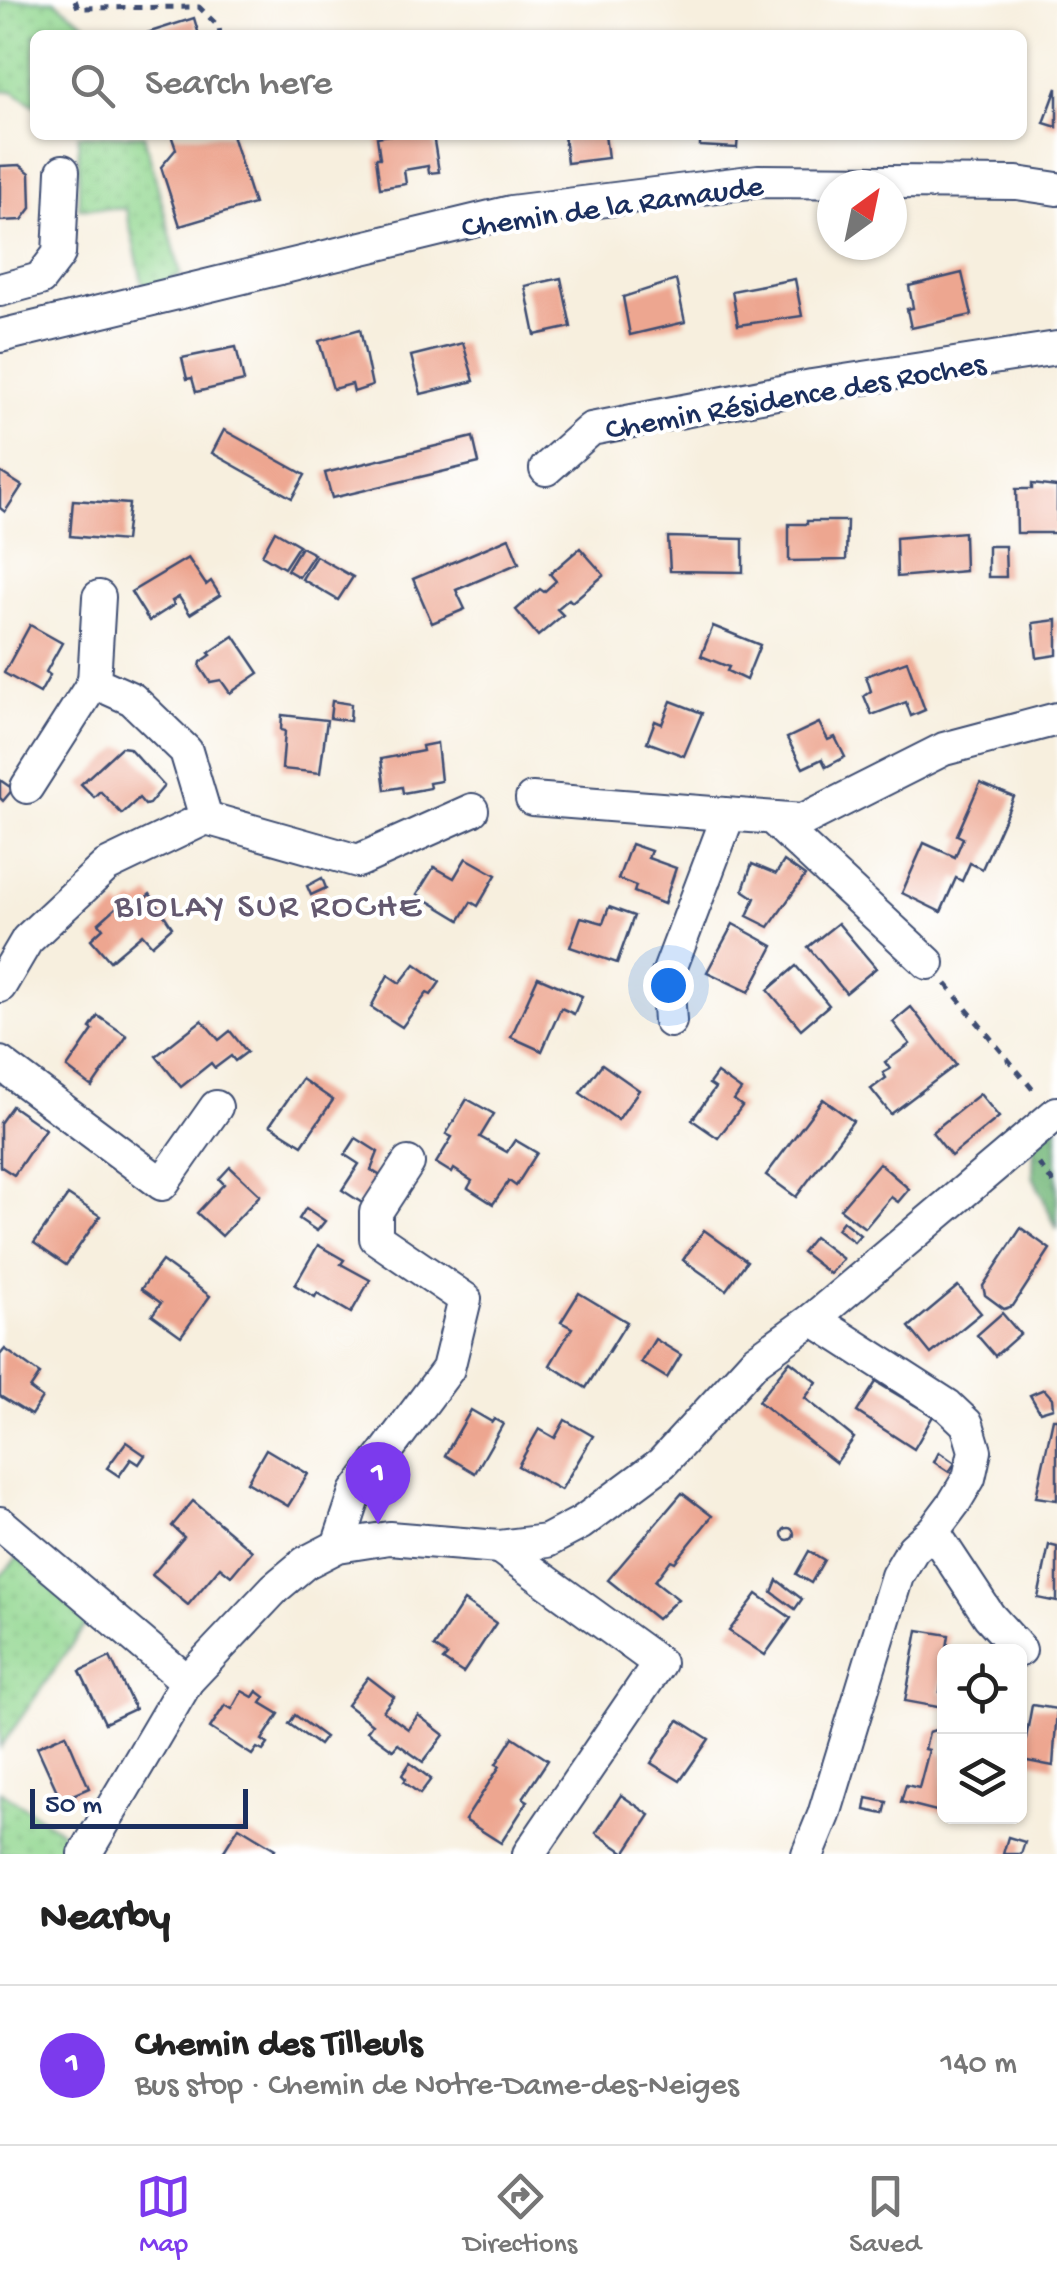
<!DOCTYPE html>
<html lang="en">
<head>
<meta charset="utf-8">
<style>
  :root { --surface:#fff; --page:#f6f6f6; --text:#222; --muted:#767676; --line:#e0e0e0; --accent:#7c3aed }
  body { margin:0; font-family:"Gochi Hand",sans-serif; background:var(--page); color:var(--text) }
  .controls { position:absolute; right:30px; bottom:30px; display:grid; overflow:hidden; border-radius:15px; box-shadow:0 2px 8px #0004 }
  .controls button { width:90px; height:90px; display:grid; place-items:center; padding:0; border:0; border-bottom:2px solid var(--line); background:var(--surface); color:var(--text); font:50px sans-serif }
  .compass { position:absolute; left:817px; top:170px; width:90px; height:90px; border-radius:50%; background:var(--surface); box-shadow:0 2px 8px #0004; rotate:33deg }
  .scale { position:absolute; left:30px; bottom:25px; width:218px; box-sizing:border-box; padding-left:10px; border:5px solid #1b2f5e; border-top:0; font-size:28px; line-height:35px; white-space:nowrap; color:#1b2f5e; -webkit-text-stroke:8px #fff; paint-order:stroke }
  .you { position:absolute; left:668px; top:985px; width:35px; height:35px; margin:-25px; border:8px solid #fff; border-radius:50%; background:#1a73e8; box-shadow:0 0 0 15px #1a73e833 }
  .badge { display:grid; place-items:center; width:65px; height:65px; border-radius:50%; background:var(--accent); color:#fff; font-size:32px; font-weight:700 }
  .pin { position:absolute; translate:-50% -82px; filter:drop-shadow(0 2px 5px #0008) }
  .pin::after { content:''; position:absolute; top:52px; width:35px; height:30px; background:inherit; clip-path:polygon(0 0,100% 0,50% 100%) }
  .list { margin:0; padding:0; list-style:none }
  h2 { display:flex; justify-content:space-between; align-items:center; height:130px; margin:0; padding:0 40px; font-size:42px }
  h2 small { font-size:32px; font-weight:400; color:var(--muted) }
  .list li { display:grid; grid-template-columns:65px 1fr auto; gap:30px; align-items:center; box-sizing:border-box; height:160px; padding:0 40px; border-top:2px solid var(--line) }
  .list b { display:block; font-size:38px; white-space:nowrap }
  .list p { margin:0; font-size:32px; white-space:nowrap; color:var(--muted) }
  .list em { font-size:32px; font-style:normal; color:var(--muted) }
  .icon { flex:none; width:55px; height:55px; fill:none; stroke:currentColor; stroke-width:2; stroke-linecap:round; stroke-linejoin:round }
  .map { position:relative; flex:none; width:1057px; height:1854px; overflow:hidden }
  .search { position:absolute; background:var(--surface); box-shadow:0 2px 8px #0004; left:30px; right:30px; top:30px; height:110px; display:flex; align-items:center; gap:25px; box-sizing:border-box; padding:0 35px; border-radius:15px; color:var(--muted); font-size:38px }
  .sheet { height:290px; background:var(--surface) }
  nav { display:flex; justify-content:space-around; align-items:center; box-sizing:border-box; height:140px; border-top:2px solid var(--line); background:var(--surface); font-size:28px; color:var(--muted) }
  nav a { display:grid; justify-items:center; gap:5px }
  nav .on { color:var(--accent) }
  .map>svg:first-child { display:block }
</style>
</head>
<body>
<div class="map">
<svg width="1057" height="1854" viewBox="0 0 1057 1854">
  <defs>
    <pattern id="green-dots" width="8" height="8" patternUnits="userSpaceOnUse" patternTransform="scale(2.5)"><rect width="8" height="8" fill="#92d790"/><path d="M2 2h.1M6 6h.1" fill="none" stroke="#7db97f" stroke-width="1.8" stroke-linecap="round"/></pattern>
    <pattern id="forest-crowns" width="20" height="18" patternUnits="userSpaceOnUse" patternTransform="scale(2.5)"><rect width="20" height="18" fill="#75b87a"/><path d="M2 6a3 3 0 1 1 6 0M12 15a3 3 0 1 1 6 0" fill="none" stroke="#5f9667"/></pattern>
  </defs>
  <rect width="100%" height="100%" fill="#fff"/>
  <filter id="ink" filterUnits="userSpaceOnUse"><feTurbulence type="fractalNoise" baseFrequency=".01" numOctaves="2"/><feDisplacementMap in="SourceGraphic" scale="20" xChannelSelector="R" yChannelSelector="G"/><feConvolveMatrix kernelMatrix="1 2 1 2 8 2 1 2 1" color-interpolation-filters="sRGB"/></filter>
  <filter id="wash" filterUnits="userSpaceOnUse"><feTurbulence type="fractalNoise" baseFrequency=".0048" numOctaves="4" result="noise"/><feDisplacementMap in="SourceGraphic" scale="40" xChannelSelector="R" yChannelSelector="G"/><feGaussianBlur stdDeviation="2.25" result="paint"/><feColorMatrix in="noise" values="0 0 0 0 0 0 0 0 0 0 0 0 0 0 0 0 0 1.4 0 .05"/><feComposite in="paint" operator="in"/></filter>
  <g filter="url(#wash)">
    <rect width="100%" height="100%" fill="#f7efde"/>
    <g fill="url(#green-dots)" stroke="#568377" stroke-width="2.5">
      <polygon points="0,0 54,0 100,35 35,35 35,106 13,91 0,92"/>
      <polygon points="78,135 144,135 181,275 144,290 126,209 79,208"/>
      <polygon points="18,1557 91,1617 0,1748 0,1577"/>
      <polygon points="0,1791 76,1841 68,1854 0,1854"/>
    </g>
    <polygon fill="url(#forest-crowns)" stroke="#48746c" stroke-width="2.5" points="1057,1124 1057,1229 1033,1176 1034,1143"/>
    <g id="blocks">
      <g fill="#eda690">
        <polygon points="194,18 199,35 144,35 144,34"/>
        <polygon points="1057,88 1057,127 1044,123"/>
        <polygon points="171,135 232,135 254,204 180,226 161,167 176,149"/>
        <polygon points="389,135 433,135 439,172 429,173 428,166 404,170 406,184 380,188 376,158 380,158 377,137"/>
        <polygon points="564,135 605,135 608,158 567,163"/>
        <polygon points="700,135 738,135 737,148 700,146"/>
        <polygon points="20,165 30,173 31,208 22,220 0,221 0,166"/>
        <polygon points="962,273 972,315 911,328 907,309 913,308 909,286"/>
        <polygon points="561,278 571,327 535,335 525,286"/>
        <polygon points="795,279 802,316 738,325 732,291"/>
        <polygon points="676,280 685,322 630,335 623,297"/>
        <polygon points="360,329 372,386 354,392 352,384 333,389 319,341"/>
        <polygon points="463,343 474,381 421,394 411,356"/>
        <polygon points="236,347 244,381 196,392 192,378 187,379 182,358"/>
        <polygon points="224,430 305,475 292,498 212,453"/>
        <polygon points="473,437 479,463 332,498 325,473"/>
        <polygon points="0,472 22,486 5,512 0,508"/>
        <polygon points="1032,484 1057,487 1057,533 1017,533 1016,489 1032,489"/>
        <polygon points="73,500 129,504 125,541 70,536"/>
        <polygon points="807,521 847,521 846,560 789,561 789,524 807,524"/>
        <polygon points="275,531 299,545 284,568 262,555"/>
        <polygon points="964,532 965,571 897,577 896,538"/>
        <polygon points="668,537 743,539 743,572 670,571"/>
        <polygon points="509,538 519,563 456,590 465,609 432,623 413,579"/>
        <polygon points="988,546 1005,546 1006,577 988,577"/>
        <polygon points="301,547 314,554 299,577 287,570"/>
        <polygon points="580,548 604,575 572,602 569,599 557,609 563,615 538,636 516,610 540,589 544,592 556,581 550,574"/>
        <polygon points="316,556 353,577 338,600 302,579"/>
        <polygon points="188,558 206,585 211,581 220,595 190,614 179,597 172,601 174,605 149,621 131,592"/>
        <polygon points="1057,620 1057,655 1037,658 1033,623"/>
        <polygon points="30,625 62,643 46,672 50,675 40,693 4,673"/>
        <polygon points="713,626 760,645 746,680 727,671 729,667 701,656"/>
        <polygon points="234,636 259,673 230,693 221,680 210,682 200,667 201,662 211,655 209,653"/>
        <polygon points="907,661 925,710 911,716 906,702 872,715 864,696 871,691 866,676"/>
        <polygon points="332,701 351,704 350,721 330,718"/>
        <polygon points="671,701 702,713 684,756 647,742 655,721 662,724"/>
        <polygon points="282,715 327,720 320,773 282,769 285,731 281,730"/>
        <polygon points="819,723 828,740 835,737 845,757 826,767 822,759 803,768 787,738"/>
        <polygon points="437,743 441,781 429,783 430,788 403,793 402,787 385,790 381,759 423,751 422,746"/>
        <polygon points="121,747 129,748 164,786 149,804 145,805 139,798 122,814 100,791 94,797 81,784"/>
        <polygon points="0,780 13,789 3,801 0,798"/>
        <polygon points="980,783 1014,797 982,869 970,863 962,881 956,878 941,912 902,893 924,843 955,857 963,838 957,835"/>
        <polygon points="631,844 651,851 648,858 676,868 664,904 634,892 636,886 618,879"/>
        <polygon points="466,858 496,875 478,906 471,902 460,920 417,894 434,867 454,878"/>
        <polygon points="784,861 805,876 769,927 747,916 755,898 743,890 752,864 776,874"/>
        <polygon points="322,878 326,888 311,895 307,886"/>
        <polygon points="150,894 172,927 152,945 142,934 110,961 91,939 103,928 99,923 119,905 123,910 134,900 138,904"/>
        <polygon points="609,907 634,916 617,963 570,947 581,917 603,923"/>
        <polygon points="838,923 876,968 846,993 808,947"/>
        <polygon points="733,924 773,946 749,992 707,972"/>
        <polygon points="415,964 440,982 431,995 427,993 402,1027 371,1007 388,975 400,983"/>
        <polygon points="796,966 829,1005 801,1029 768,990"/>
        <polygon points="538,977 582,996 574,1014 561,1008 542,1051 511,1037"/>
        <polygon points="911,1007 956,1065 891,1114 871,1089 886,1078 883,1073 890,1069 885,1062 910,1044 893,1022"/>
        <polygon points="98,1016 127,1036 92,1087 67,1068 93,1030 90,1028"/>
        <polygon points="202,1020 219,1040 230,1031 247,1052 235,1061 231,1056 215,1068 211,1063 181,1087 156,1056"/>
        <polygon points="602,1064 639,1090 618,1120 580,1093"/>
        <polygon points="717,1073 741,1090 734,1100 742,1106 718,1138 692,1120 715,1088 709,1084"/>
        <polygon points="302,1079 333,1100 302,1145 270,1125"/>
        <polygon points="980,1094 999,1117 951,1156 932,1132"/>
        <polygon points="467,1099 494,1114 480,1137 507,1152 515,1140 537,1153 516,1186 509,1181 493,1204 468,1188 472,1181 454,1169 452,1173 436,1163 452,1137 446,1134"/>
        <polygon points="823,1099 853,1121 796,1197 766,1175"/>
        <polygon points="12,1106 45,1129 14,1175 0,1166 0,1123"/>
        <polygon points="356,1138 378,1152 371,1170 387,1180 370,1208 342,1190 359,1164 345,1155"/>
        <polygon points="879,1163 909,1189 898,1202 891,1197 865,1228 840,1209"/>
        <polygon points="230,1167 260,1195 222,1236 197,1213 224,1184 219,1179"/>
        <polygon points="68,1195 100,1216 66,1265 34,1243"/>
        <polygon points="306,1208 325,1221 317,1231 299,1219"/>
        <polygon points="843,1221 860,1235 854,1242 837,1229"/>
        <polygon points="1021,1228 1050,1249 1013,1306 1004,1309 985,1295 983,1286"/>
        <polygon points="704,1230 747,1261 726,1290 683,1260"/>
        <polygon points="814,1237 843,1259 830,1274 802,1252"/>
        <polygon points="318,1245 344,1260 341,1264 370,1280 351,1313 317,1293 315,1297 295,1285"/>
        <polygon points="162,1261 210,1296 181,1336 152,1315 161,1303 141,1289"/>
        <polygon points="958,1286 981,1313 931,1354 909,1327"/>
        <polygon points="579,1293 627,1322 586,1388 550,1365 572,1328 561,1322"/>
        <polygon points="1002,1313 1020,1334 995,1356 977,1335"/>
        <polygon points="655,1339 681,1355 667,1378 641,1362"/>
        <polygon points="5,1349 40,1374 30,1389 42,1398 31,1415 0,1396 0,1355"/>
        <polygon points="790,1361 817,1382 805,1398 854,1438 836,1463 758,1401"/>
        <polygon points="876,1382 933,1416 914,1449 857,1412"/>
        <polygon points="1044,1389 1052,1398 1053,1408 1040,1412 1030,1395"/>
        <polygon points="471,1410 492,1422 494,1419 503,1424 475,1473 445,1455"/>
        <polygon points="1053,1419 1057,1419 1057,1500 1036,1497"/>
        <polygon points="565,1420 593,1436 561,1490 518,1466 539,1429 555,1438"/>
        <polygon points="126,1442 145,1455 139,1464 131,1459 119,1476 107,1468"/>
        <polygon points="266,1449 308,1474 288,1506 247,1482"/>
        <polygon points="939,1452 955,1463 949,1472 934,1462"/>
        <polygon points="682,1493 712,1516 675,1562 671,1560 655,1581 678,1599 657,1619 608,1580"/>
        <polygon points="193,1501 252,1551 231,1576 220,1567 188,1605 152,1575 184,1537 172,1526"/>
        <circle cx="788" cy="1534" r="6"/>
        <polygon points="1049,1545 1057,1547 1057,1602 1038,1598"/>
        <polygon points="809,1551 824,1560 811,1583 796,1574"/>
        <polygon points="777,1580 802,1599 795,1609 772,1592"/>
        <polygon points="757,1594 791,1618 765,1655 729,1631"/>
        <polygon points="464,1601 496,1623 463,1673 443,1660 447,1656 434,1647"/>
        <polygon points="918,1630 949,1635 940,1692 944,1693 943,1708 905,1701"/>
        <polygon points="110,1657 135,1709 105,1723 80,1671"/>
        <polygon points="368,1677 394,1697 383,1711 408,1729 418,1715 444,1735 423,1762 398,1744 393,1750 367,1731 372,1724 347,1705"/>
        <polygon points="242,1691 253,1697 257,1691 265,1697 261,1703 279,1714 262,1740 268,1744 263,1751 257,1748 252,1755 210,1728 225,1705 232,1709"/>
        <polygon points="1032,1705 1057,1709 1053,1766 1022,1760"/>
        <polygon points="295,1715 325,1737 319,1745 289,1724"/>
        <polygon points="679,1720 709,1739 680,1781 651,1763"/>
        <polygon points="944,1727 939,1753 944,1754 944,1813 901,1802 906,1785 919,1788 929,1750 925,1749 929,1732"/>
        <polygon points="66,1734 89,1788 61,1800 37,1747"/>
        <polygon points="513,1737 548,1760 523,1798 528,1801 501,1843 465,1820 500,1766 496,1764"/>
        <polygon points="410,1763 431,1779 420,1794 404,1782 406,1779 402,1775"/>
        <polygon points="621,1795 650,1815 625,1853 596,1833"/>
        <polygon points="867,1798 887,1802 884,1814 865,1810"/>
        <polygon points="239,1827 275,1849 272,1854 222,1854"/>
        <polygon points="1008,1837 1025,1842 1021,1854 1003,1854"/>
      </g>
    </g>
  </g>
  <g filter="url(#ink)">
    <use href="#blocks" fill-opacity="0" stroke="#3c4c71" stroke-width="2.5"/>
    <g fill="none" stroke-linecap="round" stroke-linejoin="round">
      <defs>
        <g id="minor">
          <polyline points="0,290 40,279 59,254 63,171"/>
          <polyline points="0,336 511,212 758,181 1017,183 1057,189"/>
          <polyline points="546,469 591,429 812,386 1057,348"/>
          <polyline points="99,597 94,682 132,699 186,751 206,818"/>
          <polyline points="27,787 94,682"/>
          <polyline points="532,799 803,820 944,749 1057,719"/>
          <polyline points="773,819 928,963"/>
          <polyline points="0,986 27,940 106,866 206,818 358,861 472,810"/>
          <polyline points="670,1021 667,977 728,816"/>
          <polyline points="0,1063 162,1184 216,1107"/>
          <polyline points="0,1523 187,1681"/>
          <polyline points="933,1531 989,1616 1020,1650"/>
          <polyline points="338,1546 356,1492 448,1369 465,1299 376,1238 376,1212 408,1163"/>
          <polyline points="499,1547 659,1663 529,1854"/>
          <polyline points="85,1854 187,1681 275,1588 305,1563 338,1546 389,1538 499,1547 547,1541 581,1523 662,1463 756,1360 813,1319 1057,1113"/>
          <polyline points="808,1854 824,1815 897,1576 913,1549 933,1531 954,1503 969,1478 975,1451 967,1424 948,1406 813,1319"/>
        </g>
      </defs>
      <use href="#minor" stroke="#3c4c71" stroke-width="36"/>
      <g stroke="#3c4c71" stroke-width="5" stroke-dasharray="8 8" stroke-linecap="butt">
        <polyline points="75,0 78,8 199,7 219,27 220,35"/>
        <polyline points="946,984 1034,1091"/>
        <polyline points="1039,1164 1057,1188"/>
      </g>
      <use href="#minor" stroke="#fff" stroke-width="32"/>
    </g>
  </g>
  <g text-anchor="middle" stroke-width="8" stroke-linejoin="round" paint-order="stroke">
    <g font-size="32" fill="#1b2f5e" stroke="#fff">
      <text transform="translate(612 204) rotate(-8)" y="11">Chemin de la Ramaude</text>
      <text transform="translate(795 394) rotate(-10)" y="11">Chemin Résidence des Roches</text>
    </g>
    <g font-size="35" letter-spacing="2.5" fill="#645970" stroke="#fff">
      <text x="269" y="915">BIOLAY SUR ROCHE</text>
    </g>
  </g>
</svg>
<div class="controls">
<button><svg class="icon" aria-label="locate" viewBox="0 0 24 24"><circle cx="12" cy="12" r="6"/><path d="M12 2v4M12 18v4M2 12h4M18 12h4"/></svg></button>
<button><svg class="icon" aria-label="layers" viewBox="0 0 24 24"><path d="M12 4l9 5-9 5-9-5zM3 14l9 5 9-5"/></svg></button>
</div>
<svg class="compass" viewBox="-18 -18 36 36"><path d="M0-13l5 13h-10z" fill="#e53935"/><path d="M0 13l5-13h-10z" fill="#767676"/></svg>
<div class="scale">50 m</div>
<div class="you"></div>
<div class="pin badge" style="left:378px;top:1524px">1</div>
<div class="search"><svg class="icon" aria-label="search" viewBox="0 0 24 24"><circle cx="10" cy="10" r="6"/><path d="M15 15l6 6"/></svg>Search here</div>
</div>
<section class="sheet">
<h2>Nearby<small></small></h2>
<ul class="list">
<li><span class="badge">1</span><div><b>Chemin des Tilleuls</b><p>Bus stop · Chemin de Notre-Dame-des-Neiges</p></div><em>140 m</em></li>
</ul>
</section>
<nav>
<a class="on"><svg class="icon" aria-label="map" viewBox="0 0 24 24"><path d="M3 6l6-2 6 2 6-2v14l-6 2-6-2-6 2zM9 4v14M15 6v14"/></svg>Map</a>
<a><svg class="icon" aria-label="directions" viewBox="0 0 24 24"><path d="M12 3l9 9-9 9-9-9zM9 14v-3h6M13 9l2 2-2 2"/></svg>Directions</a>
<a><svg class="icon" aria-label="saved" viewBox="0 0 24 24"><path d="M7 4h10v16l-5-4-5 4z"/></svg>Saved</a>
</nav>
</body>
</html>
